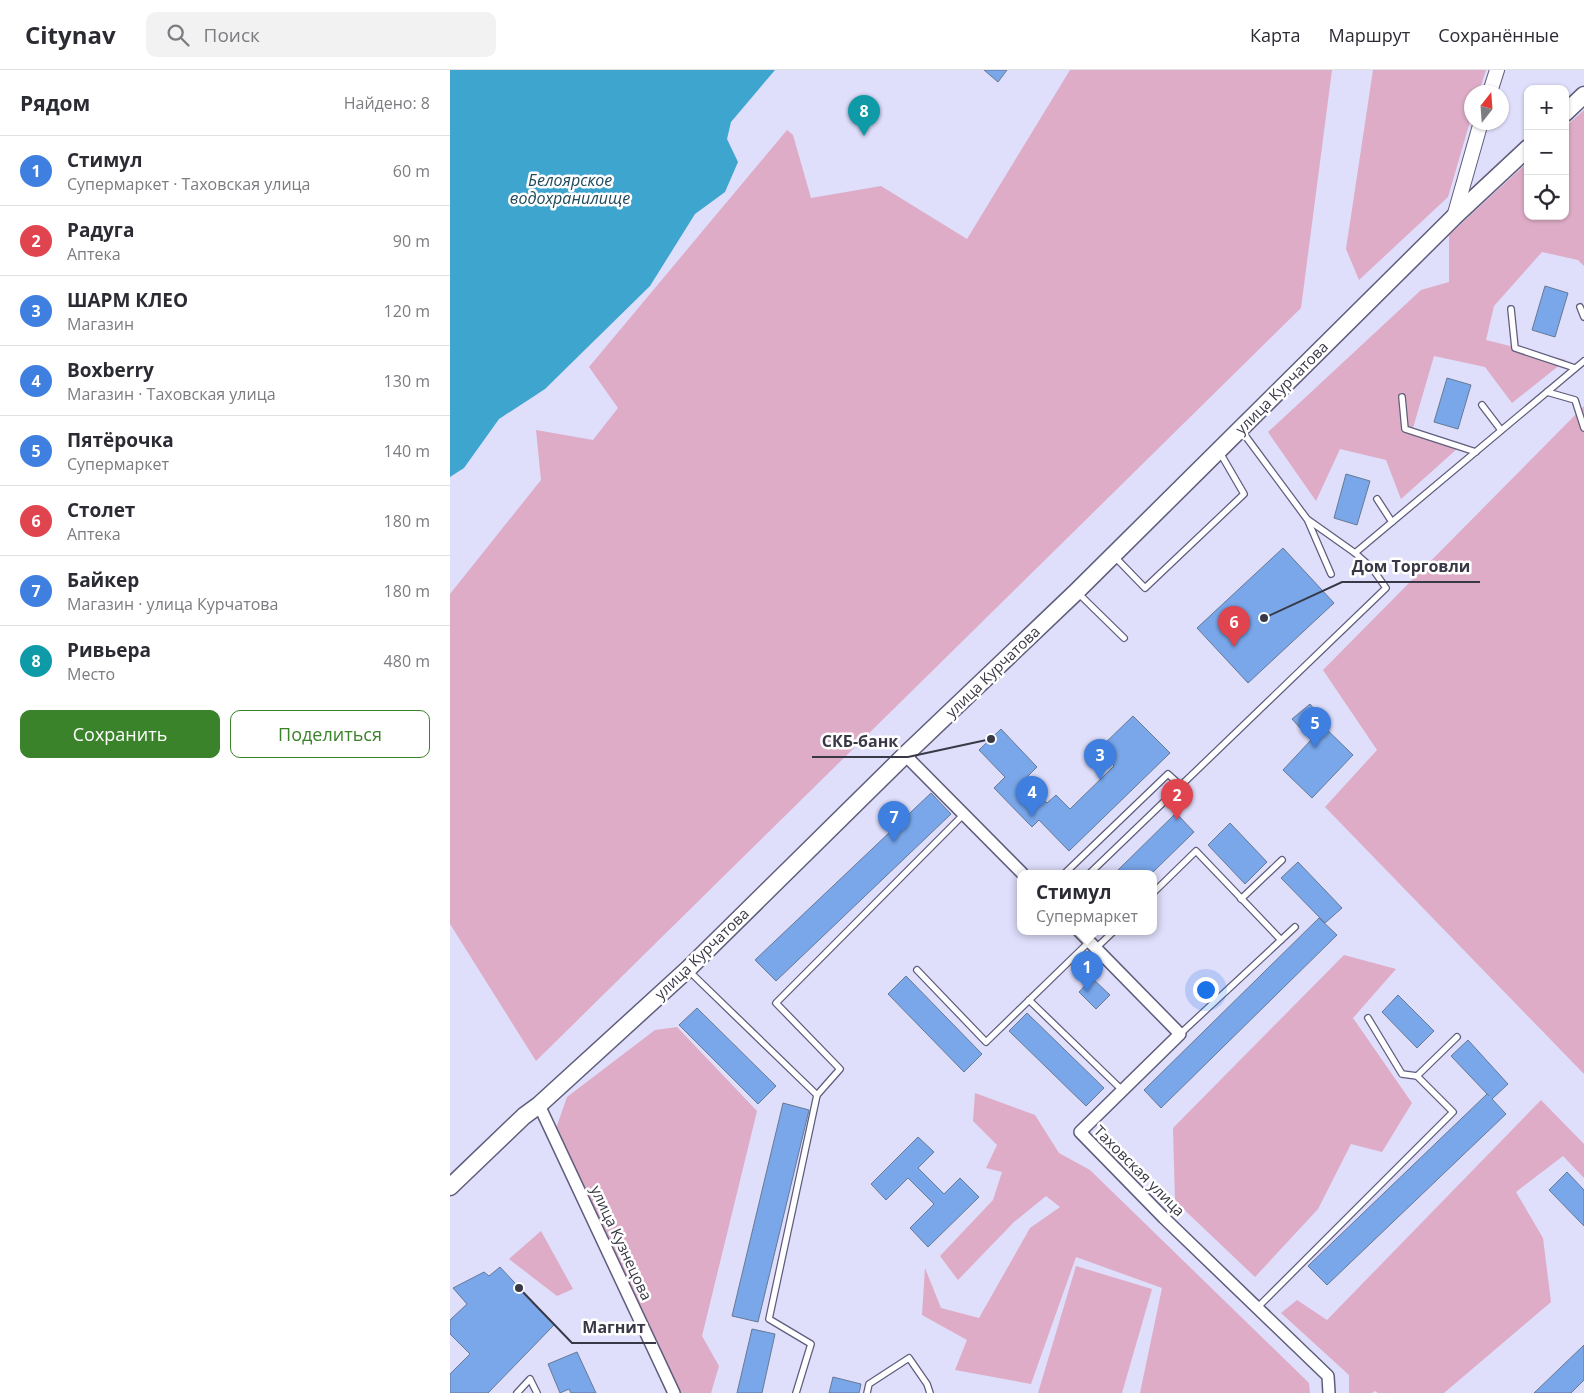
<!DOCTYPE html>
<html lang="ru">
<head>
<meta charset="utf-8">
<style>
  :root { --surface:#fff; --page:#f2f2f3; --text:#2b2b33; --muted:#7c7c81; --line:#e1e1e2; --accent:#3a832a }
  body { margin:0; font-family:"Open Sans",sans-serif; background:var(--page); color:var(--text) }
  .controls { position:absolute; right:15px; top:15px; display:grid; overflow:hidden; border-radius:10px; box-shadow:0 1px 4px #0004 }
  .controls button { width:45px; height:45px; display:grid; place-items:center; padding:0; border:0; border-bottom:1px solid var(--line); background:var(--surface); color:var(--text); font:25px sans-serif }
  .compass { position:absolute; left:1014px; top:15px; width:45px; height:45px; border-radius:50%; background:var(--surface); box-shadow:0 1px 4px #0004; rotate:17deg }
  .you { position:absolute; left:755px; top:919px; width:18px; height:18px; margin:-12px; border:4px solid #fff; border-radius:50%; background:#1a73e8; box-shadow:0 0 0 8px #1a73e833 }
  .badge { display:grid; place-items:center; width:32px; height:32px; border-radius:50%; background:var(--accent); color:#fff; font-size:16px; font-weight:700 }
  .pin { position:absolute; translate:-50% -41px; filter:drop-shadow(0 1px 2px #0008) }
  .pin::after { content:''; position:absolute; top:26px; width:18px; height:15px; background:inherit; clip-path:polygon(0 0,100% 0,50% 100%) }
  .popup { position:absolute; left:567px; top:800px; width:140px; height:65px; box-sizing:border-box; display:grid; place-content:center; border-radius:10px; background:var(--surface); filter:drop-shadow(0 1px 4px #0005); font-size:16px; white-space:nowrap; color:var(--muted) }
  .popup b { font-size:19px; color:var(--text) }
  .popup::after { content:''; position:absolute; left:50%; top:100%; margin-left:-10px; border:10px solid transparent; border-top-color:var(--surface) }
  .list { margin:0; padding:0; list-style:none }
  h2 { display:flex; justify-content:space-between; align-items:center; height:65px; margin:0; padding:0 20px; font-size:21px }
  h2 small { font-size:16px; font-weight:400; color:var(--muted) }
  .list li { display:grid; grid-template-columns:32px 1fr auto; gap:15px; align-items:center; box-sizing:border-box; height:70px; padding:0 20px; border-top:1px solid var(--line) }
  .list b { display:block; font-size:19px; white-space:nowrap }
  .list p { margin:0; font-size:16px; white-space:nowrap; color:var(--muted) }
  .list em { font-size:16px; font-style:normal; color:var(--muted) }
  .actions { display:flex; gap:10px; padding:15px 20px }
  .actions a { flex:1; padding:11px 0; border:1px solid var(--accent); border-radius:10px; text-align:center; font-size:18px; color:var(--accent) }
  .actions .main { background:var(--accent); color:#fff }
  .icon { flex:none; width:28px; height:28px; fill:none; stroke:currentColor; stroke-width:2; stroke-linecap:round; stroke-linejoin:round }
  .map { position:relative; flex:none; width:1134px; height:1323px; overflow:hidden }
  header { display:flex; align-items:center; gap:30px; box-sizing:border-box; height:70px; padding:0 25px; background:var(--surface); border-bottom:1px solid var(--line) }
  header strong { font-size:24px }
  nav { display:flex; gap:28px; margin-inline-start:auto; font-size:18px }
  .search { width:350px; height:45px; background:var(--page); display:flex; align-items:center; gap:12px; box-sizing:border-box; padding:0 18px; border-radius:10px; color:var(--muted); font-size:19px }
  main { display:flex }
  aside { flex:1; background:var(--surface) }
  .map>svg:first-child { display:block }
</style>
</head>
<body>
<header>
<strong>Citynav</strong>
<div class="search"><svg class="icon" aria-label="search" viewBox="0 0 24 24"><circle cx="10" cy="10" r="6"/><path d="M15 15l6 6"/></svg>Поиск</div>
<nav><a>Карта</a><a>Маршрут</a><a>Сохранённые</a></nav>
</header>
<main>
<aside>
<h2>Рядом<small>Найдено: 8</small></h2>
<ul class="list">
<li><span class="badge" style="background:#3f7fe0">1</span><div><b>Стимул</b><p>Супермаркет · Таховская улица</p></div><em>60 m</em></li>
<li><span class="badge" style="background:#e0444e">2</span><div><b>Радуга</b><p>Аптека</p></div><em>90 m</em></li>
<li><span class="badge" style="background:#3f7fe0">3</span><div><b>ШАРМ КЛЕО</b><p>Магазин</p></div><em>120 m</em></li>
<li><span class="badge" style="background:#3f7fe0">4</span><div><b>Boxberry</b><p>Магазин · Таховская улица</p></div><em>130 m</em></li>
<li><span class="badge" style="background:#3f7fe0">5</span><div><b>Пятёрочка</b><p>Супермаркет</p></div><em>140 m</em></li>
<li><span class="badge" style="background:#e0444e">6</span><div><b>Столет</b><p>Аптека</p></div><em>180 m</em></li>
<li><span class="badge" style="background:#3f7fe0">7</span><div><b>Байкер</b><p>Магазин · улица Курчатова</p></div><em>180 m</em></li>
<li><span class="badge" style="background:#0f9aa8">8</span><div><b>Ривьера</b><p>Место</p></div><em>480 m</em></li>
</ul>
<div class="actions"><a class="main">Сохранить</a><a>Поделиться</a></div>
</aside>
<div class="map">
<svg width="1134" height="1323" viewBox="0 0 1134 1323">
  <rect width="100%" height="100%" fill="#dfdefb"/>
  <g fill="#deacc6">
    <polygon points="620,0 882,0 851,238 86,991 0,854 0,524 91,410 86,360 143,370 168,338 139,297 337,60 343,65 361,128 431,116 517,169"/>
    <polygon points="923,0 1036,0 1029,22 1022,22 1021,48 998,127 909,210 896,179"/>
    <polygon points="1134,40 1134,196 1128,190 1092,182 1044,236 1036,270 1116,290 1062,333 1035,297 984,286 963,358 1008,378 951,429 936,390 890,379 866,431 818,362 971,220 999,212 999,165 1078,92 1078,146 1115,146 1115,57"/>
    <polygon points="1134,336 1134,1004 875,737 927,680 873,600"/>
    <polygon points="894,885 946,899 903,948 962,1033 932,1082 901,1074 868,1139 805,1207 725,1131 723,1058"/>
    <polygon points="227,957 307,1041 252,1266 269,1296 261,1323 216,1323 103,1067 117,1027 205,960"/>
    <polygon points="525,1023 585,1045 609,1083 640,1100 859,1313 860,1323 690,1323 712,1218 626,1187 581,1314 505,1300 517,1270 472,1245 475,1198 491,1238 529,1248 580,1158 610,1137 596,1126 564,1152 508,1210 490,1186 543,1130 552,1102 536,1098 547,1075 523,1051"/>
    <polygon points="1091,1030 1134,1074 1134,1108 1113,1086 1066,1122 1093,1168 1101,1232 994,1323 928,1323 925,1321 922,1323 899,1323 899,1305 831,1243 847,1230 877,1250"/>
    <polygon points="91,1161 123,1219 107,1226 59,1189"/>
    <polygon points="626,1196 702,1219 672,1323 588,1323"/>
  </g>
  <polygon fill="#3ea5ce" points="0,0 325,0 281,52 277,69 288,92 275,122 245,144 200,216 95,319 49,349 14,398 0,407"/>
  <g fill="#79a7ea" stroke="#667995">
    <polygon points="534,0 557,0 548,12"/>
    <polygon points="1095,216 1118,223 1105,267 1082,260"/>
    <polygon points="997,308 1021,315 1008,359 984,352"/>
    <polygon points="896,404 920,411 907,455 884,448"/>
    <polygon points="833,478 884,533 798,613 747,558"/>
    <polygon points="860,634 871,647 867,650 903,685 862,728 833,700 861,670 842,649"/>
    <polygon points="683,646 720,683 619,781 589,750 582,757 544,718 555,707 529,680 551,659 587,697 574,710 597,733 606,725 620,739 664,696 648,680"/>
    <polygon points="481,723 501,744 326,911 305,890"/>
    <polygon points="726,743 744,762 702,803 665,803"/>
    <polygon points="780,753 817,792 795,814 758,775"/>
    <polygon points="848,792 892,838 875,853 831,808"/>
    <polygon points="869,848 887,865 711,1038 694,1020"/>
    <polygon points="456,906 532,984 514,1002 438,924"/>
    <polygon points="642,908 660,925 646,939 629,922"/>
    <polygon points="948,925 984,961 967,978 932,942"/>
    <polygon points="247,938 326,1016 308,1034 229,955"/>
    <polygon points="577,943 654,1018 636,1036 559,961"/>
    <polygon points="1018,970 1058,1014 1042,1029 1056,1044 877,1215 858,1196 1037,1024 1039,1026 1001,986"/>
    <polygon points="333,1033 359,1040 308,1252 282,1246"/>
    <polygon points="468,1067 484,1082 468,1098 494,1124 510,1108 529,1127 478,1177 460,1158 484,1134 458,1108 436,1130 421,1114"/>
    <polygon points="1117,1102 1134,1120 1134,1156 1099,1120"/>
    <polygon points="50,1197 104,1255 38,1323 0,1323 0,1304 20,1284 0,1264 0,1250 17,1234 3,1218 34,1202 39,1206"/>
    <polygon points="302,1259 325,1264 312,1323 287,1323"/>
    <polygon points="1134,1275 1134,1310 1121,1323 1084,1323"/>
    <polygon points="127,1282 146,1323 121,1323 119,1319 110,1323 98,1294"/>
    <polygon points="383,1307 411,1314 409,1323 379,1323"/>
  </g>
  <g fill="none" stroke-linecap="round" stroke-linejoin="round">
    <defs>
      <g id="service">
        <polyline points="1130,237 1134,247"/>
        <polyline points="1061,239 1065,278 1125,298"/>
        <polyline points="1097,322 1125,330 1134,358"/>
        <polyline points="952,327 955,359 1026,382"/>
        <polyline points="1032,335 1051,360"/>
        <polyline points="927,429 942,452"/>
        <polyline points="858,451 881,504"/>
        <polyline points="905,483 1134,291"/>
        <polyline points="664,486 695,518 794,424 769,381"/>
        <polyline points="628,523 674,568"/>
        <polyline points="615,803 718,704 731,716"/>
        <polyline points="640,803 936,518 922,498 905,483 857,449 791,360"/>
        <polyline points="703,823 746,781 831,870"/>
        <polyline points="791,829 832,790"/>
        <polyline points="646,878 664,861"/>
        <polyline points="467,900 536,972 639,872"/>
        <polyline points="239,901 367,1025 319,1249 361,1274 346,1323"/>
        <polyline points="579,930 672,1020"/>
        <polyline points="730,964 845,857"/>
        <polyline points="967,1006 1007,967"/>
        <polyline points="367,1025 390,999 326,933 514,744"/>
        <polyline points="807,1238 1003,1042 967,1006 952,1004 918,948"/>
        <polyline points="67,1323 80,1309 87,1323"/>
        <polyline points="417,1323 419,1314 459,1288 477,1314 480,1323"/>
      </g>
      <g id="minor">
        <polyline points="455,685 572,803"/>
        <polyline points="629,861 730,964 630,1062 714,1148 878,1306 879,1323"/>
        <polyline points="89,1035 224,1323"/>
      </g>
      <g id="tertiary">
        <polyline points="1040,22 1047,0"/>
        <polyline points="1004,147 1031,52"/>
      </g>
      <g id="secondary">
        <polyline points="1115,43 1134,25"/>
        <polyline points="0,1117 74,1046 89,1035 238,899 455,685 626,522 1004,147 1078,78"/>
      </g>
    </defs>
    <use href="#service" stroke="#5f5d7c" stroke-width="8"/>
    <use href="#minor" stroke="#5f5d7c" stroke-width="14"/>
    <use href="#tertiary" stroke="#5f5d7c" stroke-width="16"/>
    <use href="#secondary" stroke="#5f5d7c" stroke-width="19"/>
    <use href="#service" stroke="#fff" stroke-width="5.5"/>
    <use href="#minor" stroke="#fff" stroke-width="11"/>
    <use href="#tertiary" stroke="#fff" stroke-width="14"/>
    <use href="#secondary" stroke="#fff" stroke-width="16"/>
  </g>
  <g text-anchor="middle" stroke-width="5" stroke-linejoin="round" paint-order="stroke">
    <g font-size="15" fill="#393846" stroke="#fff">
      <text transform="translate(832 318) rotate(-45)" y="5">улица Курчатова</text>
      <text transform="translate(543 602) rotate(-44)" y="5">улица Курчатова</text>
      <text transform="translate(252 884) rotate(-44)" y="5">улица Курчатова</text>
      <text transform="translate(689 1101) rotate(45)" y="5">Таховская улица</text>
      <text transform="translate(171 1173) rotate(65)" y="5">улица Кузнецова</text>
    </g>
    <g font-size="16" font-style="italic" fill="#204b5d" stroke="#fff">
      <text x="120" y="116">Белоярское<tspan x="120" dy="18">водохранилище</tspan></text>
    </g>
  </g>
  <path fill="none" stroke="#393846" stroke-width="2" d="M814 548L892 512H1030M541 669L458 687H362M69 1218L122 1273H206"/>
  <g fill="#393846" stroke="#fff" stroke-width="2">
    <circle cx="814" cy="548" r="5"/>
    <circle cx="541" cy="669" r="5"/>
    <circle cx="69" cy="1218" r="5"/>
  </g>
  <g font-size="16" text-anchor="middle" font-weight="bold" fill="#393846" stroke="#fff" stroke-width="5" stroke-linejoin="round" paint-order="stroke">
    <text x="961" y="502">Дом Торговли</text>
    <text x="410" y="677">СКБ-банк</text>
    <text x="164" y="1263">Магнит</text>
  </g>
</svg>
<div class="controls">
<button>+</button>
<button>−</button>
<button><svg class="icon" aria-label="locate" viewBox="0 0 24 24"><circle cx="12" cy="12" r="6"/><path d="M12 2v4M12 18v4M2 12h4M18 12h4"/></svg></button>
</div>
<svg class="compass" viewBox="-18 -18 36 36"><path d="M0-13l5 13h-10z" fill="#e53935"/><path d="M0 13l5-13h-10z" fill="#7c7c81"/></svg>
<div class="you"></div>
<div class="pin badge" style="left:637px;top:922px;background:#3f7fe0">1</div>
<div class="popup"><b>Стимул</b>Супермаркет</div>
<div class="pin badge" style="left:727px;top:750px;background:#e0444e">2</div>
<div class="pin badge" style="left:650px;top:710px;background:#3f7fe0">3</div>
<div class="pin badge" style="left:582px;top:747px;background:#3f7fe0">4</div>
<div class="pin badge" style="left:865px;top:678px;background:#3f7fe0">5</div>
<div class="pin badge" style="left:784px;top:577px;background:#e0444e">6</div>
<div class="pin badge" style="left:444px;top:772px;background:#3f7fe0">7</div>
<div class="pin badge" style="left:414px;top:66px;background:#0f9aa8">8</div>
</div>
</main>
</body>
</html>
